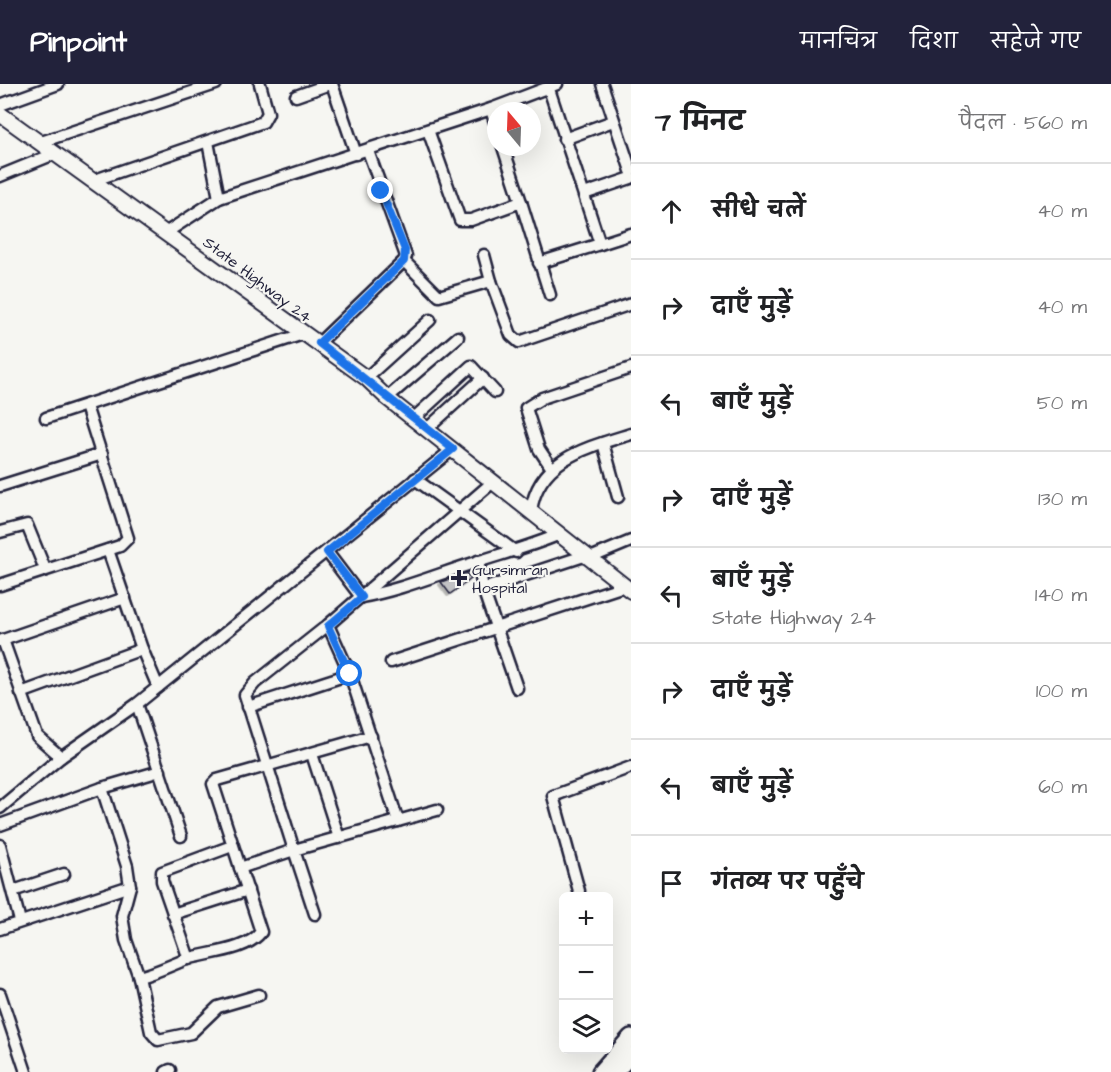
<!DOCTYPE html>
<html lang="hi">
<head>
<meta charset="utf-8">
<style>
  :root { --surface:#fff; --page:#f2f2f2; --text:#202124; --muted:#757577; --line:#e0e0e0; --accent:#22223b }
  body { margin:0; font-family:"Architects Daughter","Playpen Sans Deva",sans-serif; background:var(--page); color:var(--text) }
  .controls { position:absolute; right:18px; bottom:18px; display:grid; overflow:hidden; border-radius:9px; box-shadow:0 6px 24px #0002 }
  .controls button { width:54px; height:54px; display:grid; place-items:center; padding:0; border:0; border-bottom:2px solid var(--line); background:var(--surface); color:var(--text); font:30px sans-serif }
  .compass { position:absolute; left:487px; top:18px; width:54px; height:54px; border-radius:50%; background:var(--surface); box-shadow:0 6px 24px #0002; rotate:341deg }
  .stop { position:absolute; width:18px; height:18px; margin:-14px; border:4px solid #1a73e8; border-radius:50%; background:#fff }
  .stop.end { background:#1a73e8; border-color:#fff; box-shadow:0 2px 6px #0008 }
  .list { margin:0; padding:0; list-style:none }
  h2 { display:flex; justify-content:space-between; align-items:center; height:78px; margin:0; padding:0 24px; font-size:26px }
  h2 small { font-size:20px; font-weight:400; color:var(--muted) }
  .list li { display:grid; grid-template-columns:39px 1fr auto; gap:18px; align-items:center; box-sizing:border-box; height:96px; padding:0 24px; border-top:2px solid var(--line) }
  .list b { display:block; font-size:22px; white-space:nowrap }
  .list p { margin:0; font-size:20px; white-space:nowrap; color:var(--muted) }
  .list em { font-size:20px; font-style:normal; color:var(--muted) }
  .icon { flex:none; width:33px; height:33px; fill:none; stroke:currentColor; stroke-width:2; stroke-linecap:round; stroke-linejoin:round }
  .map { position:relative; flex:none; width:631px; height:988px; overflow:hidden }
  header { display:flex; align-items:center; gap:36px; box-sizing:border-box; height:84px; padding:0 30px; background:var(--accent); color:#fff }
  header strong { font-size:28px }
  nav { display:flex; gap:33px; margin-inline-start:auto; font-size:21px }
  main { display:flex }
  aside { flex:1; background:var(--surface) }
  .map>svg:first-child { display:block }
</style>
</head>
<body>
<header>
<strong>Pinpoint</strong>
<nav><a>मानचित्र</a><a>दिशा</a><a>सहेजे गए</a></nav>
</header>
<main>
<div class="map">
<svg width="631" height="988" viewBox="0 0 631 988">
  <defs>
    <filter id="shadow"><feDropShadow dx="-2.5" dy="2.5" stdDeviation="0" flood-color="#0004"/></filter>
  </defs>
  <rect width="100%" height="100%" fill="#f6f6f2"/>
  <filter id="ink" filterUnits="userSpaceOnUse"><feTurbulence type="fractalNoise" baseFrequency=".0167" numOctaves="2"/><feDisplacementMap in="SourceGraphic" scale="12" xChannelSelector="R" yChannelSelector="G"/><feConvolveMatrix kernelMatrix="1 2 1 2 8 2 1 2 1" color-interpolation-filters="sRGB"/></filter>
  <g filter="url(#ink)">
    <polygon fill="#c2c2c4" stroke="#22223b" stroke-width="1.5" filter="url(#shadow)" points="466,489 471,495 450,510 441,498"/>
    <g fill="none" stroke-linecap="round" stroke-linejoin="round">
      <defs>
        <g id="minor">
          <polyline points="332,0 356,70"/>
          <polyline points="602,0 631,87"/>
          <polyline points="296,12 330,0"/>
          <polyline points="0,21 58,0"/>
          <polyline points="491,25 496,42"/>
          <polyline points="428,46 460,136 471,136 521,118 503,63"/>
          <polyline points="564,55 613,37"/>
          <polyline points="208,58 219,114"/>
          <polyline points="38,59 216,0"/>
          <polyline points="0,92 54,70"/>
          <polyline points="92,97 263,38 268,29 260,0"/>
          <polyline points="584,110 631,94"/>
          <polyline points="521,118 550,211"/>
          <polyline points="167,148 219,114 491,25 557,0"/>
          <polyline points="600,160 631,150"/>
          <polyline points="484,171 491,197"/>
          <polyline points="404,177 439,212 491,197 511,251 519,258 631,220"/>
          <polyline points="539,179 600,160 549,5"/>
          <polyline points="319,259 404,177 406,172 368,67"/>
          <polyline points="366,294 430,236"/>
          <polyline points="387,314 458,253"/>
          <polyline points="46,334 303,250"/>
          <polyline points="413,335 471,282 495,308"/>
          <polyline points="427,345 483,294"/>
          <polyline points="603,359 618,413"/>
          <polyline points="551,383 539,365 526,324 542,314 631,284"/>
          <polyline points="415,395 516,468"/>
          <polyline points="0,402 102,370"/>
          <path d="M531,427c7,-52 55,-63 100,-77"/>
          <polyline points="0,448 27,441 45,485"/>
          <polyline points="108,466 142,565 158,603"/>
          <path d="M327,468l34,45c40,-7 77,-23 116,-35 28,-9 55,-16 83,-28"/>
          <polyline points="590,474 631,457"/>
          <polyline points="478,477 483,505 517,604"/>
          <polyline points="0,501 120,462 128,454 86,322"/>
          <polyline points="483,505 587,471"/>
          <polyline points="328,541 350,590 398,737"/>
          <polyline points="3,556 37,652 61,673"/>
          <polyline points="0,557 125,514"/>
          <polyline points="391,578 624,502"/>
          <polyline points="21,609 142,565"/>
          <polyline points="137,620 181,752"/>
          <polyline points="248,623 350,590"/>
          <polyline points="312,670 339,754"/>
          <path d="M102,704l25,78 3,20 -8,30 4,24 13,37c17,-4 32,-12 48,-18 23,-7 59,-8 74,-27l-48,-148 4,-4 154,-44"/>
          <polyline points="0,724 61,673 137,620 453,365"/>
          <polyline points="437,726 294,766 245,611 255,599 328,541 494,397"/>
          <polyline points="0,741 102,704 160,687"/>
          <polyline points="0,761 20,837"/>
          <polyline points="240,784 294,766 315,830"/>
          <polyline points="13,807 64,790"/>
          <polyline points="579,807 553,712 631,683"/>
          <polyline points="173,830 248,806"/>
          <polyline points="0,845 130,802"/>
          <polyline points="189,875 162,797 162,788 232,762"/>
          <polyline points="139,893 151,948 158,956 191,949 218,923 259,911"/>
          <polyline points="0,910 26,988"/>
          <polyline points="166,988 170,986"/>
        </g>
        <polyline id="major" points="0,30 366,294 387,314 631,507"/>
        <g id="highway">
          <polyline points="600,988 631,953"/>
          <polyline points="615,988 631,971"/>
        </g>
      </defs>
      <use href="#minor" stroke="#22223b" stroke-width="15"/>
      <use href="#major" stroke="#22223b" stroke-width="18"/>
      <use href="#highway" stroke="#22223b" stroke-width="20"/>
      <use href="#minor" stroke="#f6f6f2" stroke-width="10"/>
      <use href="#major" stroke="#f6f6f2" stroke-width="14"/>
      <use href="#highway" stroke="#f6f6f2" stroke-width="15"/>
    </g>
  </g>
  <g fill="none" stroke-linecap="round" stroke-linejoin="round" filter="url(#ink)">
    <polyline stroke="#1a73e8" stroke-width="8" points="350,590 328,542 362,513 327,468 453,365 319,259 404,177 405,166 381,107"/>
  </g>
  <path fill="#22223b" stroke="#f6f6f2" stroke-width="2" d="M456 485h6v6h6v6h-6v6h-6v-6h-6v-6h6z"/>
  <g text-anchor="middle" stroke-width="4.5" stroke-linejoin="round" paint-order="stroke">
    <g font-size="16" fill="#22223b" stroke="#f6f6f2">
      <text transform="translate(258 195) rotate(37)" y="6">State Highway 24</text>
    </g>
    <g font-size="16" fill="#22223b" stroke="#f6f6f2" text-anchor="start">
      <text x="472" y="491">Gursimran<tspan x="472" dy="18">Hospital</tspan></text>
    </g>
  </g>
</svg>
<div class="controls">
<button>+</button>
<button>−</button>
<button><svg class="icon" aria-label="layers" viewBox="0 0 24 24"><path d="M12 4l9 5-9 5-9-5zM3 14l9 5 9-5"/></svg></button>
</div>
<svg class="compass" viewBox="-18 -18 36 36"><path d="M0-13l5 13h-10z" fill="#e53935"/><path d="M0 13l5-13h-10z" fill="#757577"/></svg>
<div class="stop" style="left:350px;top:590px"></div>
<div class="stop end" style="left:381px;top:107px"></div>
</div>
<aside>
<h2>7 मिनट<small>पैदल · 560 m</small></h2>
<ul class="list">
<li><svg class="icon" aria-label="ahead" viewBox="0 0 24 24"><path d="M12 20V5M6 11l6-6 6 6"/></svg><div><b>सीधे चलें</b></div><em>40 m</em></li>
<li><svg class="icon" aria-label="right" viewBox="0 0 24 24"><path d="M7 20v-9h11M14 6l5 5-5 5"/></svg><div><b>दाएँ मुड़ें</b></div><em>40 m</em></li>
<li><svg class="icon" aria-label="left" viewBox="0 0 24 24"><path d="M17 20v-9H6M10 6l-5 5 5 5"/></svg><div><b>बाएँ मुड़ें</b></div><em>50 m</em></li>
<li><svg class="icon" aria-label="right" viewBox="0 0 24 24"><path d="M7 20v-9h11M14 6l5 5-5 5"/></svg><div><b>दाएँ मुड़ें</b></div><em>130 m</em></li>
<li><svg class="icon" aria-label="left" viewBox="0 0 24 24"><path d="M17 20v-9H6M10 6l-5 5 5 5"/></svg><div><b>बाएँ मुड़ें</b><p>State Highway 24</p></div><em>140 m</em></li>
<li><svg class="icon" aria-label="right" viewBox="0 0 24 24"><path d="M7 20v-9h11M14 6l5 5-5 5"/></svg><div><b>दाएँ मुड़ें</b></div><em>100 m</em></li>
<li><svg class="icon" aria-label="left" viewBox="0 0 24 24"><path d="M17 20v-9H6M10 6l-5 5 5 5"/></svg><div><b>बाएँ मुड़ें</b></div><em>60 m</em></li>
<li><svg class="icon" aria-label="arrive" viewBox="0 0 24 24"><path d="M6 21V4h12l-3 4 3 4H6"/></svg><div><b>गंतव्य पर पहुँचे</b></div></li>
</ul>
</aside>
</main>
</body>
</html>
